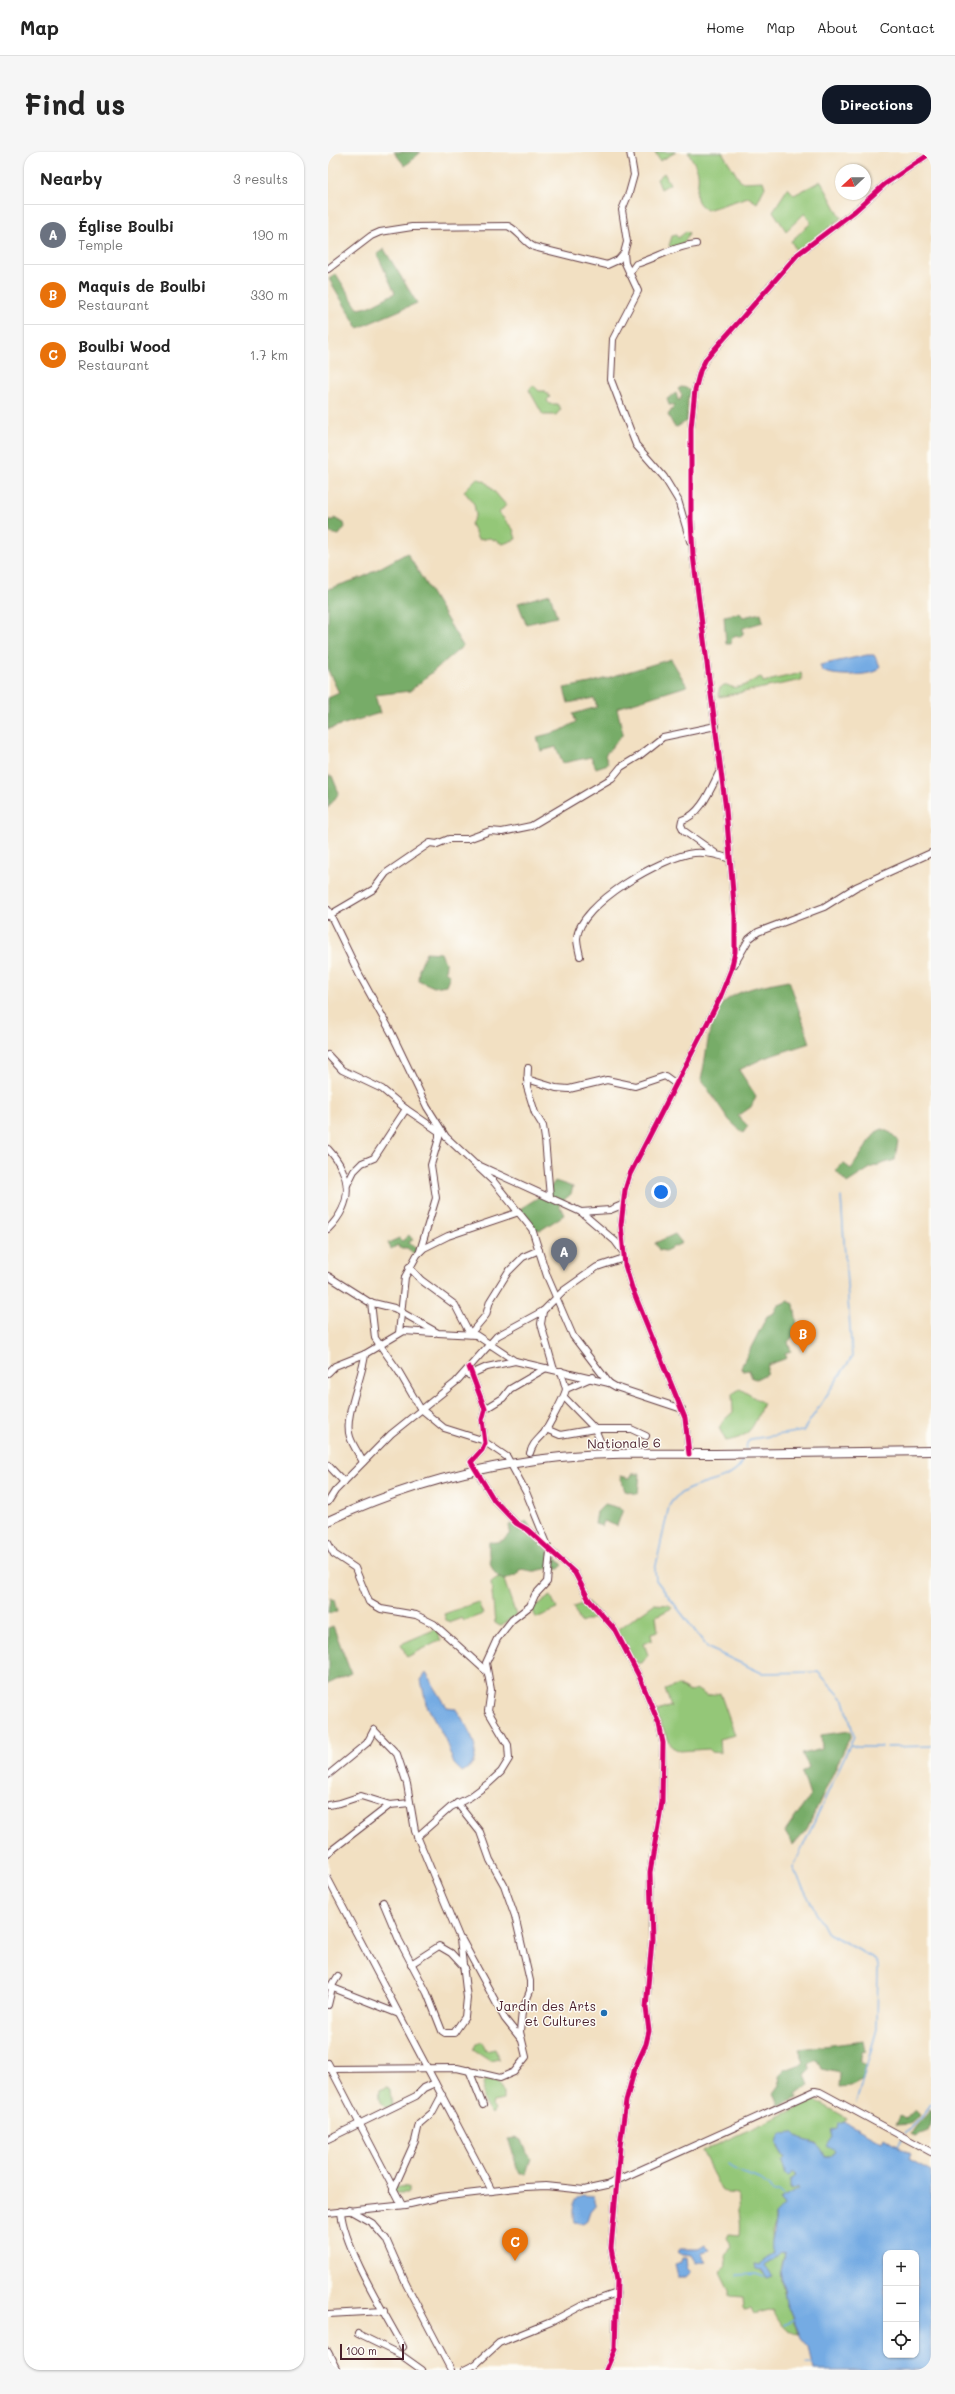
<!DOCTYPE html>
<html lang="en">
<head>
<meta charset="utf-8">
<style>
  :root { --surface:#fff; --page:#f6f6f6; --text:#222; --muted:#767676; --line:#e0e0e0; --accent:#111827 }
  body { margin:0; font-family:Mali,sans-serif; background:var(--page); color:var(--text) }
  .controls { position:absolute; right:12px; bottom:12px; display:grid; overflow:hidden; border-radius:8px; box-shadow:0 1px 3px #0004 }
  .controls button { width:36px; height:36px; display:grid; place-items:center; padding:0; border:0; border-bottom:1px solid var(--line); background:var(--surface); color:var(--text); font:20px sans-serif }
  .compass { position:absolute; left:507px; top:12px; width:36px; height:36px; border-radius:50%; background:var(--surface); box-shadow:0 1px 3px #0004; rotate:248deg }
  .scale { position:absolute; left:12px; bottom:10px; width:64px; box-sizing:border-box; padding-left:4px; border:2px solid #4a1f2b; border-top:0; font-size:11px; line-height:14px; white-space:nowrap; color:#4a1f2b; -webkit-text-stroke:3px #fdfcf7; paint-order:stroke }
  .you { position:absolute; left:333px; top:1040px; width:14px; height:14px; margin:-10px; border:3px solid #fff; border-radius:50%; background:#1a73e8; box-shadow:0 0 0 6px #1a73e833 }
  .badge { display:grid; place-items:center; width:26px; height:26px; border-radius:50%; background:var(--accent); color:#fff; font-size:13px; font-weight:700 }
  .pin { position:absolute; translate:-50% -33px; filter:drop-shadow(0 1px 2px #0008) }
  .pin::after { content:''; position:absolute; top:21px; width:14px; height:12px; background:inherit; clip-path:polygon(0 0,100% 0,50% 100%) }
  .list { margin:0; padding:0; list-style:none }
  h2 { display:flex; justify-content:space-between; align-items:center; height:52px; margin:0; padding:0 16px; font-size:17px }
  h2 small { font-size:13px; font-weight:400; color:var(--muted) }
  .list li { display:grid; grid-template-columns:26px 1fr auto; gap:12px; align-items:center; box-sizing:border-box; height:60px; padding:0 16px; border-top:1px solid var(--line) }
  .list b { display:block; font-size:15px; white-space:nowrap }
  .list p { margin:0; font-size:13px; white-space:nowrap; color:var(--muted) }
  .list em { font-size:13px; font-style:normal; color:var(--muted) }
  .icon { flex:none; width:22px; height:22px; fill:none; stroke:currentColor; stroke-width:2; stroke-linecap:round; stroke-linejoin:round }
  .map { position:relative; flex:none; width:603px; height:2218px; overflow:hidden; border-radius:16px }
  header { display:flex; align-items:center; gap:24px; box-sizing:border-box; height:56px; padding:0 20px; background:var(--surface); border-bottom:1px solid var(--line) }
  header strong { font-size:19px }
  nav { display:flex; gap:22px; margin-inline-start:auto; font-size:14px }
  .intro { display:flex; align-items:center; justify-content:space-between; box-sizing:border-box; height:96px; padding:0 24px }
  h1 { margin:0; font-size:28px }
  .button { padding:10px 18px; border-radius:16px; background:var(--accent); color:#fff; font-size:14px; font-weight:700 }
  main { display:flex; gap:24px; padding:0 24px }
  aside { flex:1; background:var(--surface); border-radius:16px; box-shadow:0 1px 3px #0004 }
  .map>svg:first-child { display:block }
</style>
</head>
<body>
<header>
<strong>Map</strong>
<nav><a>Home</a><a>Map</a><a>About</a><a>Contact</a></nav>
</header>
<div class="intro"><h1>Find us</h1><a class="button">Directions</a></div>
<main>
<aside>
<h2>Nearby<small>3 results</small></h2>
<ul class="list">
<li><span class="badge" style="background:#6b7280">A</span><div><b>Église Boulbi</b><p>Temple</p></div><em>190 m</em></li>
<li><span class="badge" style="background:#e8710a">B</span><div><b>Maquis de Boulbi</b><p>Restaurant</p></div><em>330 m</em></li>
<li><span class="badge" style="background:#e8710a">C</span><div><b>Boulbi Wood</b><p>Restaurant</p></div><em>1.7 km</em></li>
</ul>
</aside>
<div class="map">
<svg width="603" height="2218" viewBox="0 0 603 2218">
  <rect width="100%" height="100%" fill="#fdfcf7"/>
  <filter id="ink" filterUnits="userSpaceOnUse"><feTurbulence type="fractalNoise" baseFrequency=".025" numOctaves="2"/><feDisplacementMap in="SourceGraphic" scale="8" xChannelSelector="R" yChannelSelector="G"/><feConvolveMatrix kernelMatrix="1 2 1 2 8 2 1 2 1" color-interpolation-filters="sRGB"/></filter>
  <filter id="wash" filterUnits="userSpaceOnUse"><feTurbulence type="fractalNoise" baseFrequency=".012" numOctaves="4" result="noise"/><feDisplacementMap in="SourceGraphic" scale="16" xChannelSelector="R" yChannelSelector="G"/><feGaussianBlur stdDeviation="0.9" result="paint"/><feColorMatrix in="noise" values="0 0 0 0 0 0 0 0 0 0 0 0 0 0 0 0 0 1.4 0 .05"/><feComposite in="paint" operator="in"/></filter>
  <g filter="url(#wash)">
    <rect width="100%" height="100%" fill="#f2e0c2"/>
    <g fill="#94c778" stroke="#6f7352">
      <polygon points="327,0 348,0 332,9"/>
      <path d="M360,0h34l19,30 22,-1 2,6 -8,16 -9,-6 -41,13c-18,-11 -7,-20 -9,-37 -1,-7 -7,-15 -10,-21z"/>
      <polygon points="336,21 342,32 333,37 329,27"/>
      <polygon points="493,29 513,66 470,101 463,89 483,71 477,61 458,79 445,59 460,36 466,43"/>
      <polygon points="359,79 361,81 355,93 345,96 341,94 344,84 348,83 350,86"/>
      <polygon points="205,233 211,239 217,239 222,245 219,248 221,252 229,252 233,257 228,263 215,263 201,238"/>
      <polygon points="149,326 158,330 178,353 171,361 185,377 188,387 175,392 162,386 150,388 143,372 148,363 146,352 136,339"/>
      <path d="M473,521l1,7 -83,17v-8l5,-4c5,-1 7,4 14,2 10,-1 15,-8 23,-10l2,5z"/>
      <path d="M412,1237l23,14c-9,22 -11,34 -37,38l-7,-13 5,-8 9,-8 -1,-18z"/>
      <polygon points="170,1425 176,1428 188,1463 172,1474 167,1471 163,1430"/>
      <polygon points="223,1444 229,1457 208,1466 204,1456"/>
      <polygon points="150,1450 155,1462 136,1469 134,1466 123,1470 118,1468 116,1462"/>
      <polygon points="260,1450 272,1463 253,1471 245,1455"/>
      <polygon points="326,1452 341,1453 344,1456 328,1464 330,1479 323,1481 324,1488 316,1492 320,1503 314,1511 306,1511 299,1494 288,1479"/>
      <polygon points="108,1477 113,1488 79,1505 73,1492"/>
      <polygon points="350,1533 362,1540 368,1537 379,1544 392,1541 407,1583 391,1587 392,1601 383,1600 380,1597 352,1599 344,1595 327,1560 343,1554 337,1538"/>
      <polygon points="154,1890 158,1899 167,1897 171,1907 162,1909 145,1898 148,1892"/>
      <path d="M161,1928l9,1 5,11v8l-10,2 -1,4 3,4 -3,4c-11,-11 -10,-19 -7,-33z"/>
      <path d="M59,1935l3,2 2,17 -6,2c-6,-5 -7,-10 -6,-18z"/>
      <path d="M487,1948l32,18 -14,19 1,14 -2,6h-7l-9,-14 -17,-4 -6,-7 -15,15 7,12 -3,2 4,14 7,-3 3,5 -6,13 8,-3v3l-18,10 4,6 -9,9v9l-4,8 1,21 -6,4 -6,8 -5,-1 9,10 1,-8 15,-14 5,2c-10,23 4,59 14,80 -14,-1 -19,-12 -26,-24l-19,5 -3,-6 -7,1 -1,-12 -14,-1v-7l-9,-18 7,-7 -1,-10 5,-9 -5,-8 2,-4 12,1c2,-16 -3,-25 -2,-41l-11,-1 -6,-4 -19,-38z"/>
      <polygon points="64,2034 81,2035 81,2041 62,2041"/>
    </g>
    <g fill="#77ac68" stroke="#60664a">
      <polygon points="66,0 93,0 77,14"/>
      <polygon points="56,97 89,151 30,176 1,127 8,122 30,157 40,155 67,141 49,102"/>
      <polygon points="353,235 359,236 363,240 360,245 359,269 349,275 346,274 340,263 347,253 341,253 339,247 348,241 350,248 352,248 354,243 350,237"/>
      <polygon points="6,366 16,371 17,375 11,383 2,381 0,368 6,368"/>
      <polygon points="79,401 135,494 82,539 47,543 52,561 0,577 0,546 11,541 0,518 0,437 35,425"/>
      <polygon points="222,442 229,465 198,472 190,451"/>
      <polygon points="412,461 415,465 433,461 435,470 415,476 415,482 411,485 409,483 404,485 403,492 398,492 396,464"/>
      <polygon points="343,507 359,534 289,556 295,582 277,603 280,612 268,616 263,605 235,611 228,595 213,599 209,585 232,579 248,570 245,562 269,555 266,546 240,551 236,536 262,531"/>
      <polygon points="0,624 4,624 11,641 0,656"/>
      <polygon points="98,800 113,801 118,813 117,819 122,823 118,833 106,835 90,828 91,817"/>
      <path d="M461,828l21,63 -46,15 -25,12 17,26 -5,11 -13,9 10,10 -5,7 -14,-13 -28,-41c5,-20 6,-41 12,-61 9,-28 52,-33 76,-38z"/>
      <polygon points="554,977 563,981 570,988 567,1008 544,1015 519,1031 508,1019 515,1011 523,1017 548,980"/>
      <polygon points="227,1029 245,1035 243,1042 231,1052 236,1063 213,1078 204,1077 190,1058 219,1040"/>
      <polygon points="347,1082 354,1091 337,1099 331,1098 327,1091"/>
      <polygon points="81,1083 85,1088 81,1090 82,1092 90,1098 86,1102 79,1096 71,1096 70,1093 63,1097 60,1091 71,1086 74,1089"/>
      <polygon points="460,1149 466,1152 470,1179 460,1190 463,1199 457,1201 459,1206 440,1213 438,1222 428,1227 424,1226 421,1218 415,1219 413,1215 439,1164 446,1161 449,1154"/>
      <polygon points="304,1322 312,1322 310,1342 297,1339 292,1324 302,1326"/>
      <polygon points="277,1352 295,1357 289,1374 276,1369 274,1374 267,1372 269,1360"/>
      <path d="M198,1369l4,5 -2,3 35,36 -4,4c-9,-2 -14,0 -23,2 -6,1 -11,-3 -17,-1l-1,4 -14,6c-15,-7 -16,-24 -15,-38 9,1 17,-1 21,-10l-1,-7 3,-1 6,4z"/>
      <polygon points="2,1446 6,1448 9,1460 0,1461"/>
      <polygon points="5,1474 23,1521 0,1532 0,1476"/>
      <polygon points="522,1579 523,1583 479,1677 465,1693 457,1680 482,1644 474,1620 481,1615 474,1602 494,1597 493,1583"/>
      <polygon points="536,1889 538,1899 534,1900 532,1910 539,1913 535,1927 522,1934 511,1935 512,1921 493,1917 489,1908 481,1911 482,1917 477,1923 481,1933 468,1943 470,1946 451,1954 446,1941 452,1933 451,1924 457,1918 476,1911 471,1897"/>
      <path d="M603,1957v15l-3,7 -13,5 -4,-2c5,-10 14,-16 20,-25z"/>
      <path d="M587,1958l5,5c-8,11 -12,9 -24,10l4,-9 5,3z"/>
      <path d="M188,1986l6,2 5,13 4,5 -5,16h-6c-6,-11 -6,-23 -12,-35z"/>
    </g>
    <g fill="#75abe3" stroke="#606587" fill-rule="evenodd">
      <path d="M539,503h7l6,11 -3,5c-14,5 -41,6 -55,0l-2,-6z"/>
      <path d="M98,1521l21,34 8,1c12,17 35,51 7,64l-8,-8 -9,-25 -19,-35 -5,-24z"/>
      <path d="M517,1970l37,20 2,-4 27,16 -2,5 22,12v199h-117l-5,-22 -7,-8 -16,-37 -5,-32 4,-17 -5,-2 -15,14 8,11 -6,2 -5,-9 -6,-1 -1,-5 5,1 6,-8 6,-4c-5,-13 5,-25 3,-38l9,-9 -4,-6 18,-11v-2l-8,3v-10l6,-4 -3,-4 -4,4 -3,-1 -4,-14 3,-3c-6,-9 -12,-16 -3,-25l11,-1c12,15 25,3 32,25h5l4,-6 -7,-5 6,-9 -2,-6 6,-2 1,-5zM558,2101h30v102h-30z"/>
      <path d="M255,2043l11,1 2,8 -6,7 -3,9 -4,3 -9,-1c-2,-9 -2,-23 9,-27z"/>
      <polygon points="378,2092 383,2098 374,2100 374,2105 378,2110 368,2112 363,2104 354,2103 350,2100 352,2097 370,2097"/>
      <polygon points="354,2106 358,2106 359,2116 363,2120 358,2125 349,2125 346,2113 353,2111"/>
    </g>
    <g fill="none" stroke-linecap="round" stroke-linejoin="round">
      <g stroke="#75abe3" stroke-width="1.5">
        <polyline points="418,1297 419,1291 423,1287 475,1279 524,1205 513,1045"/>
        <path d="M416,1305c-7,31 -60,20 -75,49l-14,64 1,10 52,68 54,25 56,-1 26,28 10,36 -61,132 33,64 49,27 3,5 -1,65 -21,74"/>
        <polyline points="523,1593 529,1595 554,1595"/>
        <polyline points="559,1595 603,1594"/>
        <polyline points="577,1982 593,1966 603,1952"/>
        <polyline points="570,1994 574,1987"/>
        <path d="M400,2013c14,12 35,9 45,27h5l6,5"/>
        <polyline points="410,2123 428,2122 436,2125"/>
        <polyline points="457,2173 466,2168"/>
        <polyline points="478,2212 486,2212"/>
      </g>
    </g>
  </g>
  <g filter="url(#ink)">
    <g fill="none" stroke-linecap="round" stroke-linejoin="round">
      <defs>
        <g id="minor">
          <polyline points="302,0 306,23 301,41 294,58 299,90 296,101 297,111 310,139 285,187 283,228 308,293 336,325 350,348 362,389"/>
          <path d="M0,117l43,-33 9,-4 32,-5 96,-1c11,5 16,16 26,21l73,18 11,-5 6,-7"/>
          <path d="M301,122l7,-10c21,-6 38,-18 60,-20"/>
          <path d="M387,701l-31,-22 -3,-6 1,-5c20,-5 30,-35 39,-51"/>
          <polyline points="0,758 31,822 63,880 99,955 118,985 166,1030 204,1077 219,1124 245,1184 281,1231 288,1235 354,1257"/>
          <polyline points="0,764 46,737 58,721 102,691 109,692 121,687 140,687 162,679 174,680 203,674 284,626 293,615 311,604 335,585 388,574"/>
          <path d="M252,804c-1,-5 -3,-12 -3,-18 2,-34 87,-82 117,-85 12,-1 25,2 36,6"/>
          <polyline points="406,813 421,787 430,780 496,755 528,735 603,701"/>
          <polyline points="0,903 14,918 54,937 78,957 113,981"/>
          <polyline points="200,916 199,935 207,961 215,974 217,987 222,1045"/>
          <polyline points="199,927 228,936 241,937 279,928 307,934 337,924 348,932"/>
          <path d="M0,997c24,26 26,54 0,80"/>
          <polyline points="150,1013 253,1060 287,1089 295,1100"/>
          <polyline points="19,1033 26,1019 34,1011 46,1006 78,957"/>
          <polyline points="253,1060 282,1058 294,1053"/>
          <polyline points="92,1099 108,1046 103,1013 111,986 111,977"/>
          <polyline points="81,1115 93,1128 127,1153 142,1182 158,1163 162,1149 180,1120 195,1105 211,1098"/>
          <polyline points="0,1124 41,1150 66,1156 110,1181 148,1183 187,1209 281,1231"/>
          <polyline points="43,1150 47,1186 71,1220 92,1256 116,1276 154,1288 179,1305 198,1340 222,1399 219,1430 207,1443 202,1454 184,1468 169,1487 158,1511 163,1538 160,1559 180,1593 181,1607 173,1620 161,1631 142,1645 123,1655 89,1685"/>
          <polyline points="215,1159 213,1172 226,1218"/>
          <polyline points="71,1181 77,1125 89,1103 96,1096 120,1084 191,1060"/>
          <polyline points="141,1215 157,1257 154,1268 157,1291 154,1298 143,1310 166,1348 188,1371 200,1378 247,1421 261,1448 287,1478 312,1526 331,1572 335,1591 334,1650 322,1720 324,1787 318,1856 321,1879 318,1892 307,1916 298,1949 292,1994 283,2096 289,2128 287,2197 278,2218"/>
          <polyline points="233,1219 238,1237"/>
          <polyline points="0,1221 7,1214 37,1202 76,1179 106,1181"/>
          <polyline points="141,1223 159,1215 187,1209"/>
          <polyline points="236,1245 267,1277 275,1296"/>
          <polyline points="157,1257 175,1246 182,1237 218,1216"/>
          <polyline points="218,1277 232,1283 267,1277 303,1277 318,1284"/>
          <path d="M202,1301c3,-10 7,-12 14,-20 4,-6 21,-37 22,-44l27,-12"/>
          <polyline points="361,1302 357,1266 304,1136 297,1113 293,1073 297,1038 302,1022 391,848 403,818 407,800 407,764 398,658 365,403 363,367 363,276 367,238 372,219 378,207 470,102 527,59 557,32 603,1"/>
          <path d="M35,1310c-4,-8 -10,-16 -13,-25 -7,-20 13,-60 15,-83"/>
          <polyline points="0,1313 16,1330"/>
          <polyline points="0,1350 7,1339 63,1282 128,1230 169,1184 215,1159 235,1139 269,1115 296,1106"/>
          <polyline points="0,1391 6,1402 27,1416 41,1450 53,1457 88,1463 106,1472 158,1519"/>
          <polyline points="46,1578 69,1602 79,1632 87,1679 132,1787 139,1846 137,1865 126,1881 117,1881 114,1879 99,1841 71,1788 55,1750"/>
          <polyline points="0,1623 39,1591 46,1578"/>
          <polyline points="0,1653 12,1651 33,1644 62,1653 82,1651"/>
          <polyline points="0,1701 62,1653"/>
          <polyline points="0,1727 164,2039"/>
          <polyline points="134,1788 177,1867 193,1887"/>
          <polyline points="83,1812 111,1794 123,1801 137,1816"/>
          <polyline points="0,1834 71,1862"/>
          <polyline points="0,1853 5,1832 10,1824"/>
          <polyline points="0,1911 74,2053"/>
          <polyline points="0,1917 129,1916 172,1926 186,1920 198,1905 192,1880 194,1859 202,1839 202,1829 187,1764 176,1733 162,1708 152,1680 129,1651"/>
          <polyline points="141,1918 155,1953"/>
          <polyline points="0,1987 88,1944 96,1936 107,1931"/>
          <polyline points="65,2038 87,1989 91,1972 105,1960 114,1943"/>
          <polyline points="21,2058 44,2071 58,2087 78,2132 123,2218"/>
          <path d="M13,2059c2,35 44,103 62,136"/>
          <polyline points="0,2061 78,2053 112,2045 197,2035 218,2034 256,2038 279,2033 487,1939 492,1940 603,2000"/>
          <polyline points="0,2162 56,2159"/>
          <polyline points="30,2182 73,2203 94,2218"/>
          <polyline points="0,2200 9,2218"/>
          <polyline points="136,2218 148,2212 171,2191 223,2170 257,2152 289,2141"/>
        </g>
        <path id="major" d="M0,1369c74,-35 151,-56 233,-64 51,-5 103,-3 154,-3 72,-1 144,-2 216,-3"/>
      </defs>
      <use href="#minor" stroke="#633c42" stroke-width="8"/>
      <use href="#major" stroke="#633c42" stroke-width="10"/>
      <use href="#minor" stroke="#fff" stroke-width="6"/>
      <use href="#major" stroke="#fff" stroke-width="8"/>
      <defs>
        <g id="cycleway">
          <polyline points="141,1215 157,1257 154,1268 157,1291 154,1298 143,1310 166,1348 188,1371 200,1378 247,1421 261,1448 287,1478 312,1526 331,1572 335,1591 334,1650 322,1720 324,1787 318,1856 321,1879 318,1892 307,1916 298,1949 292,1994 283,2096 289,2128 287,2197 278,2218"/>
          <polyline points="361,1302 357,1266 304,1136 297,1113 293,1073 297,1038 302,1022 391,848 403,818 407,800 407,764 398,658 365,403 363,367 363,276 367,238 372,219 378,207 470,102 527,59 557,32 603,1"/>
        </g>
      </defs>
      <use href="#cycleway" stroke="#fdfcf7" stroke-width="8"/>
      <use href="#cycleway" stroke="#d6006c" stroke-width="5"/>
    </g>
  </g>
  <circle fill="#1f6fb2" stroke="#fdfcf7" stroke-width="1.5" cx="276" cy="1861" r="4"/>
  <g text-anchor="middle" stroke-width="3" stroke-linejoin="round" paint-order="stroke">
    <g font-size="13" fill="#4a1f2b" stroke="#fdfcf7">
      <text transform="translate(296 1291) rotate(-1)" y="5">Nationale 6</text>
    </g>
    <g font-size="13" fill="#4a1f2b" stroke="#fdfcf7" text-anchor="end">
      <text x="268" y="1859">Jardin des Arts<tspan x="268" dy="15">et Cultures</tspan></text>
    </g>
  </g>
</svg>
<div class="controls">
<button>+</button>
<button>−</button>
<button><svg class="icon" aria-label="locate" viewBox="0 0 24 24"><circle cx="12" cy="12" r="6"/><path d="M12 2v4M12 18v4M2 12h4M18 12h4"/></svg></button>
</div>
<svg class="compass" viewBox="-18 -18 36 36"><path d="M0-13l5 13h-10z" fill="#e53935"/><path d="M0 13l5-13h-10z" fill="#767676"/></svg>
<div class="scale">100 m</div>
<div class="you"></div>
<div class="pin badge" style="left:236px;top:1119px;background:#6b7280">A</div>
<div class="pin badge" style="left:475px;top:1201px;background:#e8710a">B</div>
<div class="pin badge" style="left:187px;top:2109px;background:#e8710a">C</div>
</div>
</main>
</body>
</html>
